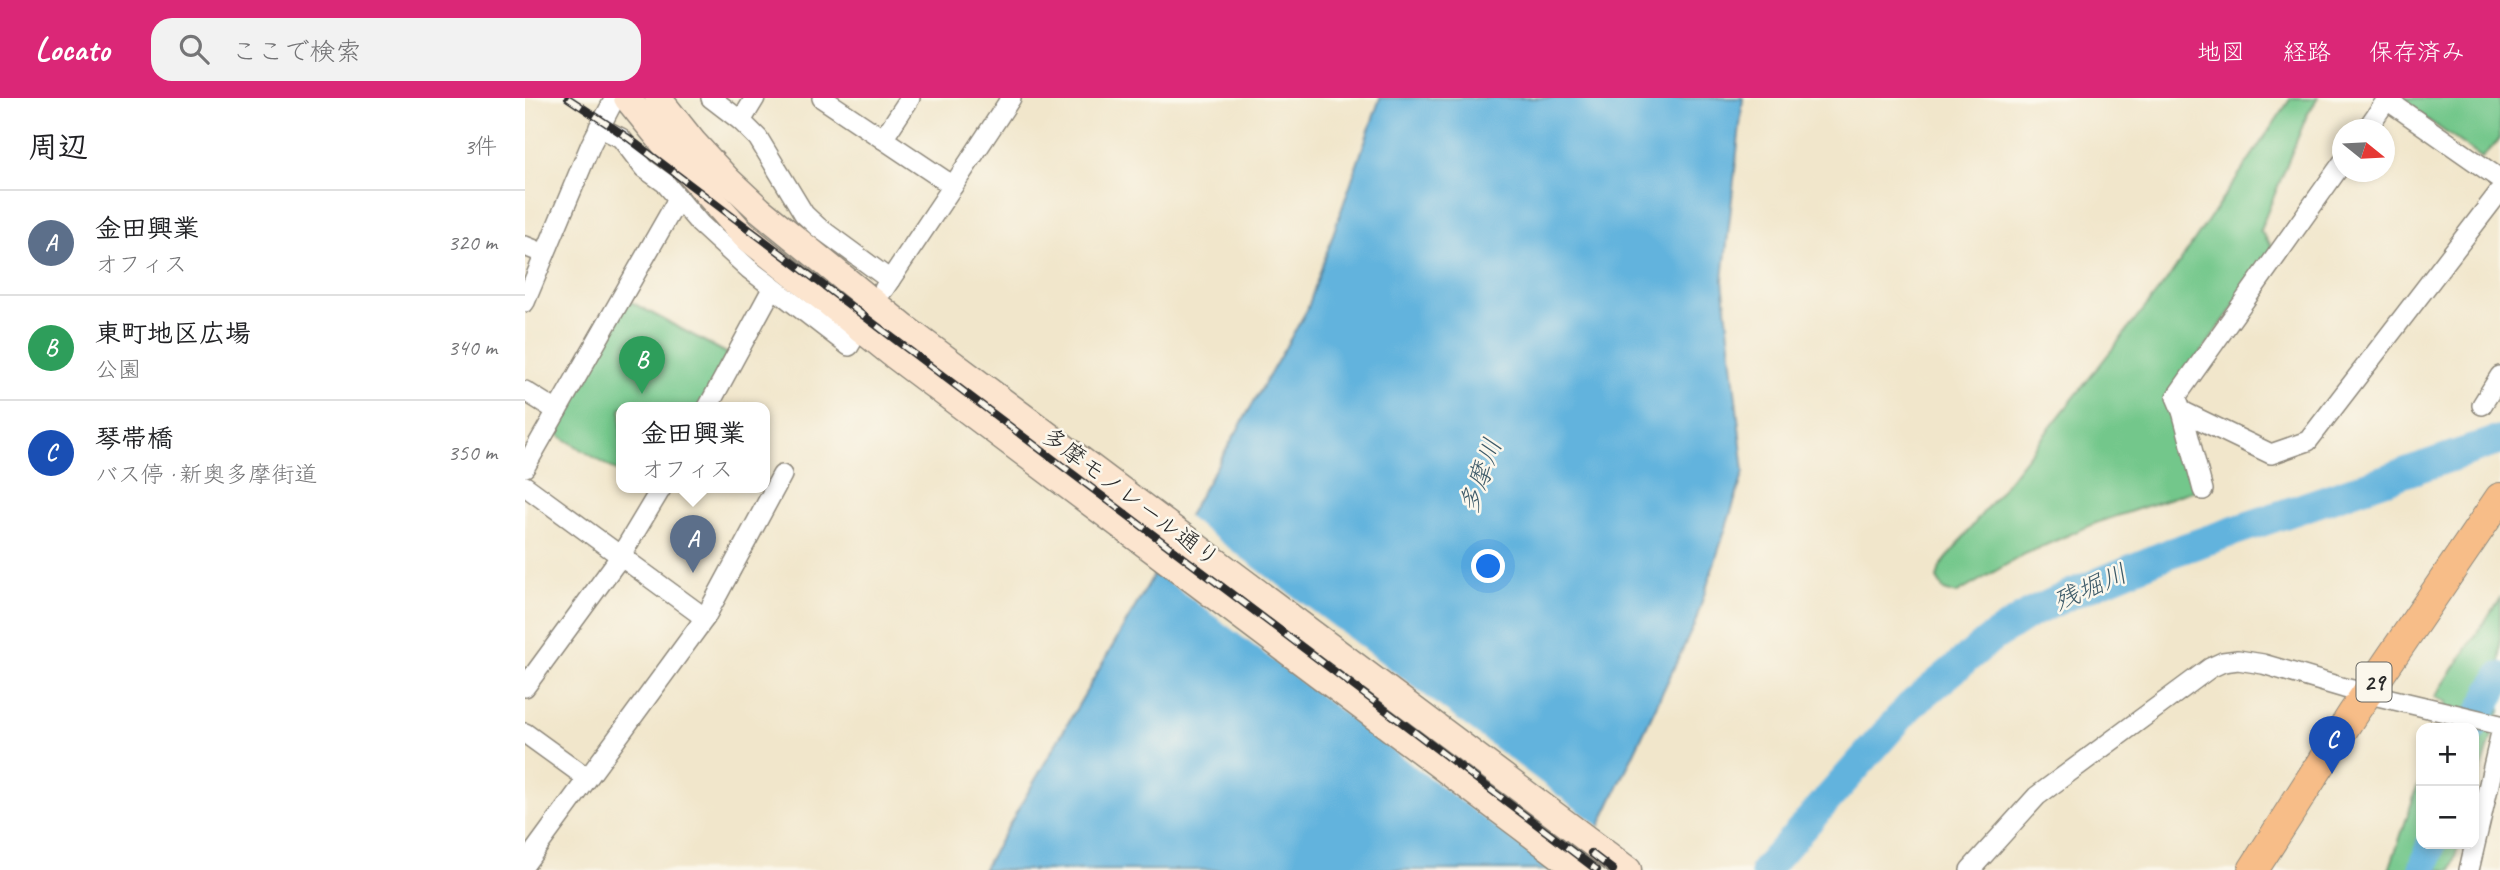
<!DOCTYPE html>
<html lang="ja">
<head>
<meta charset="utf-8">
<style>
  :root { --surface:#fff; --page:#f2f2f2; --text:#202124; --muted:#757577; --line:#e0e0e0; --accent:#db2777 }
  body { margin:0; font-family:Caveat,"Klee One",sans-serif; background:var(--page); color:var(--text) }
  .controls { position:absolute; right:21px; bottom:21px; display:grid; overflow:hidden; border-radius:14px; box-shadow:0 4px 10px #0003 }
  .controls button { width:63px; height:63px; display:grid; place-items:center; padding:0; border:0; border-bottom:2px solid var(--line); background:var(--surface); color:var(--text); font:35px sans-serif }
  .compass { position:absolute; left:1807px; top:21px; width:63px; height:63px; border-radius:50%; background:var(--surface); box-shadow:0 4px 10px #0003; rotate:108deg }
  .you { position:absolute; left:964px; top:469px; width:24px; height:24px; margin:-18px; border:5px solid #fff; border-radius:50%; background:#1a73e8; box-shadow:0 0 0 10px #1a73e833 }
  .badge { display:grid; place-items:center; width:46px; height:46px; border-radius:50%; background:var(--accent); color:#fff; font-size:23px; font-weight:700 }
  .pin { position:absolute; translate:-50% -58px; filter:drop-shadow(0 2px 4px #0008) }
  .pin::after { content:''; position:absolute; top:37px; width:24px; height:21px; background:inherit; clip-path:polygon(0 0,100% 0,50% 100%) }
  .popup { position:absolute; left:91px; top:304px; width:154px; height:91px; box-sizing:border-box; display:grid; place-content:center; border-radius:14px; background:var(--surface); filter:drop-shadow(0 2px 5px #0005); font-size:23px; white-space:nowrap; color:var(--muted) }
  .popup b { font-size:26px; color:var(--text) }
  .popup::after { content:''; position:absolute; left:50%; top:100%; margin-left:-14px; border:14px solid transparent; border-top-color:var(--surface) }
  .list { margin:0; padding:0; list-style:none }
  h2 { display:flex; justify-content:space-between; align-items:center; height:91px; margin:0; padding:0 28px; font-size:30px }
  h2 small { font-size:23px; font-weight:400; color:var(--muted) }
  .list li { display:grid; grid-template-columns:46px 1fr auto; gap:21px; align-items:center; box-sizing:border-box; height:105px; padding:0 28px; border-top:2px solid var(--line) }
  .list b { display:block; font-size:26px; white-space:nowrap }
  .list p { margin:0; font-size:23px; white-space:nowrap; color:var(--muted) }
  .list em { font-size:23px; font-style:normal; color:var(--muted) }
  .icon { flex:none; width:38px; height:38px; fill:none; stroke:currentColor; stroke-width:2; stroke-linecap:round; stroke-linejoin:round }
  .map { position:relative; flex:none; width:1975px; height:772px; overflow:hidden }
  header { display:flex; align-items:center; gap:42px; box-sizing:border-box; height:98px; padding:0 35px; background:var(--accent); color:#fff }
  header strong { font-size:33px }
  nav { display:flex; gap:38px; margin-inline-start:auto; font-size:24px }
  .search { width:490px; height:63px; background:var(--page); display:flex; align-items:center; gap:18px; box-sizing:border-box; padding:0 24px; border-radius:21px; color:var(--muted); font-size:26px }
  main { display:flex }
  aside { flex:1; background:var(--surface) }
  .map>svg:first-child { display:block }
</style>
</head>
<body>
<header>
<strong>Locato</strong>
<div class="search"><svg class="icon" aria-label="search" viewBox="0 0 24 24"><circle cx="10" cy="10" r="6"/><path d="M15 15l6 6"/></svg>ここで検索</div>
<nav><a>地図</a><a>経路</a><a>保存済み</a></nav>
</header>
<main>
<aside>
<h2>周辺<small>3件</small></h2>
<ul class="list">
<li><span class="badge" style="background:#5c6f8a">A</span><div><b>金田興業</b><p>オフィス</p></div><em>320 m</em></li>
<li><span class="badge" style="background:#2e9e5b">B</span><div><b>東町地区広場</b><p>公園</p></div><em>340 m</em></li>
<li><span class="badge" style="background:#1a4fb4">C</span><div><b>琴帯橋</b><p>バス停 · 新奥多摩街道</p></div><em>350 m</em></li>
</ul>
</aside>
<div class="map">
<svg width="1975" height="772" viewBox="0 0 1975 772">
  <rect width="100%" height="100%" fill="#fbf7ec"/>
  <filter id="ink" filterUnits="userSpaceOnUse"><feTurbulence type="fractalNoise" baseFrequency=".0143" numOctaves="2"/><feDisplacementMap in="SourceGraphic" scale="14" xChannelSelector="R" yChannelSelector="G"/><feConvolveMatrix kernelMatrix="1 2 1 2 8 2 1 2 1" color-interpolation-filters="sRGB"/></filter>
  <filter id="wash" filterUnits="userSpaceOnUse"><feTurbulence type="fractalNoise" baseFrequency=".00686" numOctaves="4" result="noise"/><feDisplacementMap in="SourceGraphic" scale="28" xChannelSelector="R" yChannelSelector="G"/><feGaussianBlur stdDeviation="1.57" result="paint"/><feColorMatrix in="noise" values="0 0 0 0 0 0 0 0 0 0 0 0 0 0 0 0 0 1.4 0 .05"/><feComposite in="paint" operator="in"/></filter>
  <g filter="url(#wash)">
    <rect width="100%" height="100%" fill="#f1e6cb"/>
    <g fill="#73c78b" stroke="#4f795b" stroke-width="2">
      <polygon points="1766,0 1793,0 1782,17 1735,132 1749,151 1646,298 1670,392 1571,425 1500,456 1431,496 1419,492 1412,481 1415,469 1646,177"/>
      <polygon points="1872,0 1975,0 1975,41 1957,60"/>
      <polygon points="102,202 205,257 176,309 96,309 96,376 30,335"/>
      <polygon points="1975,500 1975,612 1949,697 1949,630 1913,630 1922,604 1910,599"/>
      <polygon points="1896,678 1896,746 1934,746 1926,772 1864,772"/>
    </g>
    <polygon fill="#62b3dd" stroke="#466f84" stroke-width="2" points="855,0 1218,0 1198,182 1219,374 1170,525 1054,772 458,772 782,212"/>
    <polygon fill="#f1e6cb" points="660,417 1078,731 1058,772 1027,772 628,472"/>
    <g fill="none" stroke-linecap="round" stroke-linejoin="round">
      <g stroke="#62b3dd" stroke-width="30">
        <polyline points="1947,630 1975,579"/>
        <polyline points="1240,772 1385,608 1464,542 1504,516 1546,496 1645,455 1975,342"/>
        <polyline points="1898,772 1906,746"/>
      </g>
    </g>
  </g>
  <g filter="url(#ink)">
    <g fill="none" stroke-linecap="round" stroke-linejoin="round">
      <defs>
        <g id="street">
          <polyline points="186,0 216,23 233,40 279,116 293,129 365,182 359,191"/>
          <polyline points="297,0 428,88 486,0"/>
          <polyline points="1862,2 1975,81"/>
          <polyline points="216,23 230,0"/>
          <polyline points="74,29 96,40 119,70 140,85 175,126 224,171 324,248 327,243"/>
          <polyline points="1841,32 1863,0"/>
          <polyline points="358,41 385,0"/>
          <polyline points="0,148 20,156"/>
          <polyline points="365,182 428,88"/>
          <polyline points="0,204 66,46 90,0"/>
          <polyline points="0,293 32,313"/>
          <polyline points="1957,307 1975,278"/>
          <polyline points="183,309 247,191"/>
          <polyline points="1657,313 1651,299 1818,64"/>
          <polyline points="0,369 153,101"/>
          <polyline points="0,388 180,520"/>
          <polyline points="1678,392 1657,313 1746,356 1783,343 1975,93"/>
          <polyline points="0,589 95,459 137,389"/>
          <polyline points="0,635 62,680"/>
          <polyline points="0,766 180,520 257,377"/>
          <polyline points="1445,772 1512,698 1685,570 1698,564 1713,562 1738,566 1819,590 1975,627"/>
          <polyline points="1944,772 1975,639"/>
        </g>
        <g id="secondary">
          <polyline points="102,0 149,58 218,136 366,255 1054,772"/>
          <polyline points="133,0 168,44 203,82 235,112 380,230 1103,772"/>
        </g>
        <polyline id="primary" points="1728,772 1827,617 1975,400"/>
      </defs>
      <use href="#street" stroke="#8e887b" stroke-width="22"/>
      <use href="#secondary" stroke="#8e887b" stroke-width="29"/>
      <use href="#primary" stroke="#8e887b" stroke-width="32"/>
      <use href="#street" stroke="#fff" stroke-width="19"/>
      <use href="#secondary" stroke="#fce5cf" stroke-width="26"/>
      <use href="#primary" stroke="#f7bd88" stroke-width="30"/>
      <defs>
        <g id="rail">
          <polyline points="43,0 102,39 1072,772"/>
          <polyline points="1066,755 1088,772"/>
        </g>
      </defs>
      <use href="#rail" stroke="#2b2b2b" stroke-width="8"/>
      <use href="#rail" stroke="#fbf7ec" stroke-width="5" stroke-dasharray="16" stroke-linecap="butt"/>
    </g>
  </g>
  <g text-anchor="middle" stroke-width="5" stroke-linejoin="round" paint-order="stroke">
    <rect fill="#fbf7ec" stroke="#696865" stroke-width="2" x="1831.5" y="564.5" width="35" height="39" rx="5"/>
    <g font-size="23" font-weight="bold" fill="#2b2b2b">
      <text x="1849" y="592">29</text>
    </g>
    <g font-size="24" fill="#2b2b2b" stroke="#fbf7ec">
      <text transform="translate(606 399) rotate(37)" y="8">多摩モノレール通り</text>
    </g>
    <g font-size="26" font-style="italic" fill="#3e5b69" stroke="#fbf7ec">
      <text transform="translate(955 378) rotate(-70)" y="9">多摩川</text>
      <text transform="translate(1565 489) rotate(-24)" y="9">残堀川</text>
    </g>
  </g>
</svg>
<div class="controls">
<button>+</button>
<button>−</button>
</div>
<svg class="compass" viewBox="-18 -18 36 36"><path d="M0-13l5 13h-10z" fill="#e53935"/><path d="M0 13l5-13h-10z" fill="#757577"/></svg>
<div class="you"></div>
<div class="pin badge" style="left:168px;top:475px;background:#5c6f8a">A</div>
<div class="popup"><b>金田興業</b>オフィス</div>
<div class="pin badge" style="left:117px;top:296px;background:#2e9e5b">B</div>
<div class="pin badge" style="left:1807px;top:676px;background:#1a4fb4">C</div>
</div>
</main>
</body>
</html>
